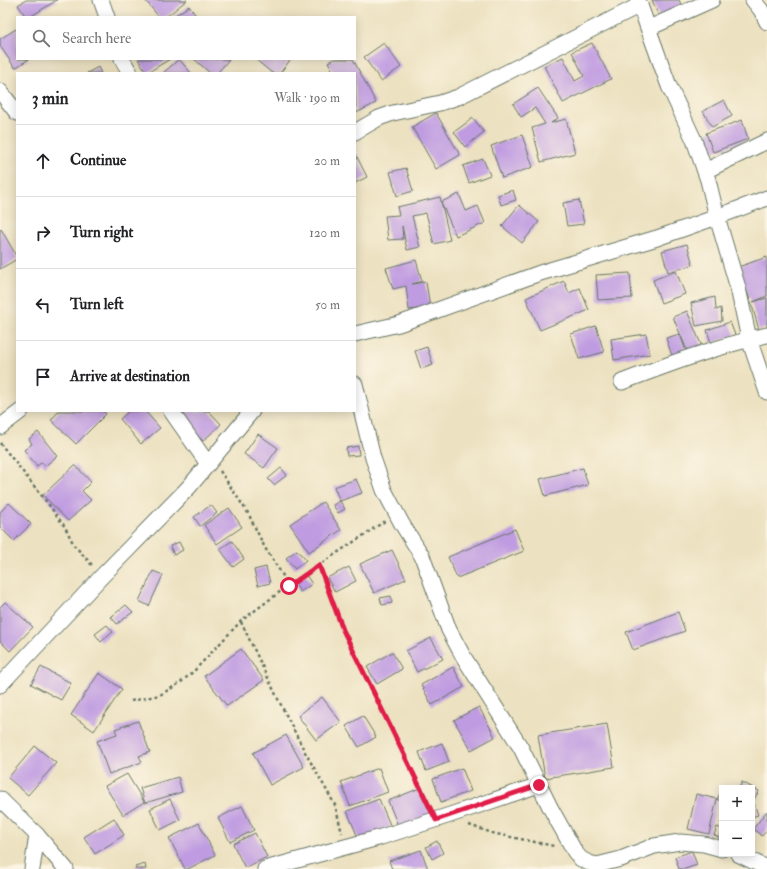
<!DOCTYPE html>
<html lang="en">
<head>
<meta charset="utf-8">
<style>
  :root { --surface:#fff; --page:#f2f2f2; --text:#202124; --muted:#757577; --line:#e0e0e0 }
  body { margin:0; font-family:"IM FELL Double Pica",serif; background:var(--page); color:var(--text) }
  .controls { position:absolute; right:12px; bottom:12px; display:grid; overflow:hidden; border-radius:0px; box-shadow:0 2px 10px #0003 }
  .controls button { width:36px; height:36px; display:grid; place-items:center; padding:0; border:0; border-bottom:1px solid var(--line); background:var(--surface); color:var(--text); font:20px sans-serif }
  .stop { position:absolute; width:12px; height:12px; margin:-9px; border:3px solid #e11d48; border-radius:50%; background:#fff }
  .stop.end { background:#e11d48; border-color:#fff; box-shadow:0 1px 4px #0008 }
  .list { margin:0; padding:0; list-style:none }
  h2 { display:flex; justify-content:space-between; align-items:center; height:52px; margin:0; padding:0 16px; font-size:17px }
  h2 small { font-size:13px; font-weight:400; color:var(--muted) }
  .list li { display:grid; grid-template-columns:26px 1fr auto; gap:12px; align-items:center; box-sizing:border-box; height:72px; padding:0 16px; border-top:1px solid var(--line) }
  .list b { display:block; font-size:15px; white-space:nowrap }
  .list em { font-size:13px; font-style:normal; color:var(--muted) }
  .icon { flex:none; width:22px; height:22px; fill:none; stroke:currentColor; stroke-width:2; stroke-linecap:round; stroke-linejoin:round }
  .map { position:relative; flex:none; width:767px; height:869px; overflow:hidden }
  .search { position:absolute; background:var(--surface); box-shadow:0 2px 10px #0003; left:16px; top:16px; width:340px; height:44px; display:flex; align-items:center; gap:10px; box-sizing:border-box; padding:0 14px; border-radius:0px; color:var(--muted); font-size:15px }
  .panel { position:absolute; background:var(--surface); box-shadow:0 2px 10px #0003; left:16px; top:72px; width:340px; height:340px; border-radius:0px }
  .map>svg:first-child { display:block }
</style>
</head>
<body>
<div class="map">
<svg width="767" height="869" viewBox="0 0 767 869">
  <rect width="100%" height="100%" fill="#fcf5e5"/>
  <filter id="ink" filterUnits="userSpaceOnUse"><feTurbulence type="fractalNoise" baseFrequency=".025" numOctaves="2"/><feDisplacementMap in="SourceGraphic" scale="8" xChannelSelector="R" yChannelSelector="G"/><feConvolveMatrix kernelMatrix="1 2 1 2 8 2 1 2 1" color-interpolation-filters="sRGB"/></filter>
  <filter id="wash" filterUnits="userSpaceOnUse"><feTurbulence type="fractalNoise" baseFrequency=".012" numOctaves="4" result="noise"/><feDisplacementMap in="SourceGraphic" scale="16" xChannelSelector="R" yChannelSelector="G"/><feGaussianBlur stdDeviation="0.9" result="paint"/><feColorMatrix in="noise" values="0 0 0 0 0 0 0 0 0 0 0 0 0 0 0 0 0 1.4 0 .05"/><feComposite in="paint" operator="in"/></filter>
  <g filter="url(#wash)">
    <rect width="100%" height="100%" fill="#ece1c0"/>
    <g id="blocks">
      <g fill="#bf9be1">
        <polygon points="26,0 57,0 30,17 26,17 18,5"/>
        <polygon points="145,0 187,0 166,17 159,17"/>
        <polygon points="652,0 679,0 683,9 660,19"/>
        <polygon points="189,6 197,17 173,17"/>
        <polygon points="16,29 17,31 17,59 29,59 15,68 0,46 0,39"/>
        <polygon points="384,43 401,67 381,81 364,57"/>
        <polygon points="592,43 611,79 563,103 544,66 563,57 575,81 584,76 572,52"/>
        <polygon points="138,59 170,59 147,73"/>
        <polygon points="179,59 191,73 163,73"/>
        <polygon points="194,59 230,59 217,73 210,73"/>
        <polygon points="255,59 291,59 280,73 272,73"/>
        <polygon points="334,59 353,59 376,103 356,113 355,73 334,73 328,62"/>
        <polygon points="98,67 101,73 87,73"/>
        <polygon points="538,88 558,118 551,123 566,119 575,153 541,162 532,128 545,124 535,108 521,117 513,104"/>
        <polygon points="724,100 732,116 712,127 703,111"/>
        <polygon points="436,113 460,155 436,169 412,127"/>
        <polygon points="473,118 484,132 465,147 454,132"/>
        <polygon points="742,120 748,139 713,152 706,133"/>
        <polygon points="522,135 533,167 502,178 491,146"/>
        <polygon points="355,153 367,177 355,183"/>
        <polygon points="483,159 490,175 469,183 463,166"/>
        <polygon points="406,168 413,191 397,196 390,172"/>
        <polygon points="513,190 516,200 501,205 498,195"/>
        <polygon points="459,194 466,211 478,206 485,223 456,236 441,202"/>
        <polygon points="440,197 450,240 434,244 426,213 412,216 420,247 407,250 402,226 403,239 388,240 385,216 399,215 397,207"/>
        <polygon points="579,200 584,224 567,226 563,203"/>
        <polygon points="519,205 539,222 522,243 502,226"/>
        <polygon points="1,229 17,257 17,259 0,269 0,230"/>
        <polygon points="687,244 693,265 668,272 662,251"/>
        <polygon points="767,257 767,296 753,302 767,298 767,328 759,330 751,302 738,267"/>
        <polygon points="416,260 422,281 412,284 426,282 430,307 409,310 406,286 393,289 386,268"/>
        <polygon points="676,271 685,294 661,303 653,280"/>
        <polygon points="630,273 632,298 598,300 596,275"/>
        <polygon points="564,281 569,293 580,288 589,310 540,330 526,298"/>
        <polygon points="715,297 716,310 721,308 722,321 696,326 691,303"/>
        <polygon points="687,311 703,349 689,355 673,317"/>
        <polygon points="730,322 735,335 711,343 707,330"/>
        <polygon points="596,326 604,352 579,359 571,334"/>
        <polygon points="646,334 650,354 614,360 611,339"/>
        <polygon points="680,334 687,355 673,359 666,338"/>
        <polygon points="427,347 433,365 421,369 415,351"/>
        <polygon points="59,411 103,411 106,414 76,444 51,420"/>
        <polygon points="129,411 145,411 160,428 141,444 120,419"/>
        <polygon points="186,411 209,411 221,424 203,441 180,417"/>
        <polygon points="38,432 57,456 45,466 42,462 37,466 24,450 32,444 29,439"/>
        <polygon points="258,434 278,448 264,468 244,454"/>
        <polygon points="358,446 359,455 347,456 346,448"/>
        <polygon points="75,465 91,482 82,491 91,500 68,521 43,495"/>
        <polygon points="281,468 287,475 274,485 268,479"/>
        <polygon points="583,468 588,485 545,496 540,479"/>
        <polygon points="356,479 362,493 340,501 334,487"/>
        <polygon points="340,501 345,509 338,513 333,505"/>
        <polygon points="323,502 341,530 309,552 290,524"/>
        <polygon points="9,503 31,524 14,541 0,527 0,512"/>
        <polygon points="211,505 217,513 200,526 194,517"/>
        <polygon points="229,508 242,527 217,544 204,525"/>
        <polygon points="515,529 524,551 457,578 448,557"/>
        <polygon points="232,541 244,559 233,567 220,549"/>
        <polygon points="179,542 183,550 174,555 170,546"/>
        <polygon points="297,550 306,560 295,569 286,558"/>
        <polygon points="392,550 406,579 374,593 360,564"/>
        <polygon points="266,567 270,583 258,586 254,570"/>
        <polygon points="349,567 356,581 335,592 327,578"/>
        <polygon points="153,571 163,575 149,606 139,601"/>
        <polygon points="306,575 312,584 300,592 294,582"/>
        <polygon points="391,596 392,603 382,605 380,598"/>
        <polygon points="5,602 33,627 10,651 0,641 0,607"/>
        <polygon points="126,605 133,612 117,624 111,617"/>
        <polygon points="678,612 685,631 633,650 626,632"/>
        <polygon points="107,625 113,632 101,642 95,634"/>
        <polygon points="431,638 443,659 417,672 406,651"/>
        <polygon points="241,649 264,680 227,706 204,676"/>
        <polygon points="392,652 402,669 377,684 367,667"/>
        <polygon points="41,667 71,683 61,700 31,684"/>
        <polygon points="453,667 464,687 432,705 421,685"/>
        <polygon points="99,673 122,689 94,731 71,715"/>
        <polygon points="322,697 341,722 316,740 298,716"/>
        <polygon points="479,707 495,737 471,750 454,720"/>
        <polygon points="363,716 376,737 359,747 346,726"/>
        <polygon points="138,721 150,752 139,756 142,762 109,774 97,741 117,734 115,729"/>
        <polygon points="607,724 614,767 545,778 538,735"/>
        <polygon points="286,735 304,767 270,785 253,753"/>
        <polygon points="442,743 449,762 426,771 419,752"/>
        <polygon points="35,746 56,763 28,795 8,778"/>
        <polygon points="379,768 388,792 350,806 341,782"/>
        <polygon points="462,768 471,791 441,802 433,779"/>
        <polygon points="127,774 144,802 123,815 105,786"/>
        <polygon points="178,777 182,792 145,803 140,788"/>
        <polygon points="742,782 759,791 753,801 758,815 752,817 752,788 739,788"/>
        <polygon points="420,788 431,815 399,828 388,801"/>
        <polygon points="722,790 722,802 717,799"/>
        <polygon points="696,794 717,799 709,834 688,829"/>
        <polygon points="170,799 180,820 160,830 150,809"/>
        <polygon points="379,799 391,827 359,840 347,811"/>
        <polygon points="242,806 254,830 230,842 218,818"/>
        <polygon points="767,811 767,830 762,836 753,829"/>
        <polygon points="114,818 124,835 95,854 84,837"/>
        <polygon points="199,823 215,855 188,869 185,869 169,838"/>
        <polygon points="717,827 722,829 722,839 714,835"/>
        <polygon points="255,833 267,857 245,868 233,844"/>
        <polygon points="437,841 443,853 432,859 426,847"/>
        <polygon points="421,850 428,869 392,869 389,861"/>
        <polygon points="692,851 697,865 685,869 679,869 675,857"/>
        <polygon points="145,864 146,869 136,869 135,867"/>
      </g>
    </g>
  </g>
  <g filter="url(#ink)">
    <use href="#blocks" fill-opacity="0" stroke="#677665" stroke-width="1"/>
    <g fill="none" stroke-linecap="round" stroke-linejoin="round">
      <defs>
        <g id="minor">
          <polyline points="101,0 107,17"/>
          <polyline points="638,0 669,86 694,140 708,180 717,217 738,288 749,339 767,392"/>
          <polyline points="753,0 761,10 767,22"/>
          <polyline points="649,28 712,0"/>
          <polyline points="122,59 130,73"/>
          <polyline points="0,91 17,113"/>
          <polyline points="355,132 379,118 393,113 440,103 458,97 640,5"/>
          <polyline points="705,171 767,141"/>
          <polyline points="355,334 399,324 540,273 657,238 717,217 767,198"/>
          <path d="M622,382c47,-18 96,-36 145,-47"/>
          <polyline points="355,384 373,458 384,490 402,524 422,556 449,630 463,656 521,748 551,809 575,852 581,859 589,863 597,865 621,859 654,846 680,842 704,844 722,849"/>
          <polyline points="171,411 208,464"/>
          <polyline points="0,427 21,411"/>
          <polyline points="0,685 103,575 189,487 252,411"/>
          <polyline points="0,799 37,835 66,869"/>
          <polyline points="738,854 767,868"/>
          <polyline points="32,869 37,835"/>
          <polyline points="265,869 378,838 447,816 539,785"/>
        </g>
      </defs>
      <use href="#minor" stroke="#677665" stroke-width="17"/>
      <g stroke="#677665" stroke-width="2.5" stroke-dasharray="3 3" stroke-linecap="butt">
        <polyline points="0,443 49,505 65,527 74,545 92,565"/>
        <polyline points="220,471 248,513 265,548 289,585"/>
        <polyline points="319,565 343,630 430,807"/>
        <polyline points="241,622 278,699 305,752 335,805 342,833"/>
        <polyline points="131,701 160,695 180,683 194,671 241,621 289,585 385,521"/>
        <polyline points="469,825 492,833 554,846"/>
      </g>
      <use href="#minor" stroke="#fff" stroke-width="15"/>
    </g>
  </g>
  <g fill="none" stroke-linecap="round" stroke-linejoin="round" filter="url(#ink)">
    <polyline stroke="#e11d48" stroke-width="5" points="289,586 319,565 343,630 436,820 539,785"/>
  </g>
</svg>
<div class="controls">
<button>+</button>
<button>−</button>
</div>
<div class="stop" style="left:289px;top:586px"></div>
<div class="stop end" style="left:539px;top:785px"></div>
<div class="search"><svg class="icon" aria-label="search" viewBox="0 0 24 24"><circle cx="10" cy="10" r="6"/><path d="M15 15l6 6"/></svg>Search here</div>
<section class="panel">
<h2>3 min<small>Walk · 190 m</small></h2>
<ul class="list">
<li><svg class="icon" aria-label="ahead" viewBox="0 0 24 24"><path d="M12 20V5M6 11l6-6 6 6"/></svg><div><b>Continue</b></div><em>20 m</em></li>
<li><svg class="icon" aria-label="right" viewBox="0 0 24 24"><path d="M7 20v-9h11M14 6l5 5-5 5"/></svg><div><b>Turn right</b></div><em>120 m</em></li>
<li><svg class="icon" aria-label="left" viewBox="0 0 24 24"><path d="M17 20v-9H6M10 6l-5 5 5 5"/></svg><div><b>Turn left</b></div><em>50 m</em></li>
<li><svg class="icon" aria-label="arrive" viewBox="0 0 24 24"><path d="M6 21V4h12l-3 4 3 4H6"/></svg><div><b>Arrive at destination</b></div></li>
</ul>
</section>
</div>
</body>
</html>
